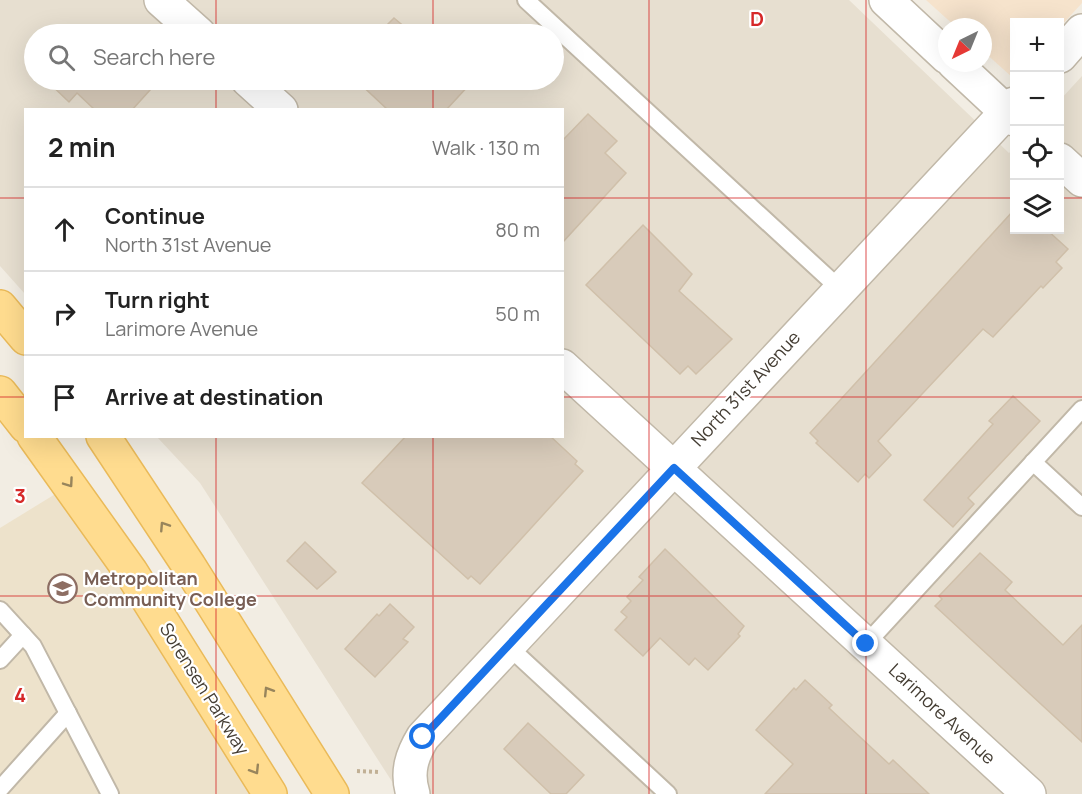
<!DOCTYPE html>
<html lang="en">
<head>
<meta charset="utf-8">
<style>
  :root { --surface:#fff; --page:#f6f6f6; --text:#222; --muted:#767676; --line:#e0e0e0 }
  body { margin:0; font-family:Manrope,sans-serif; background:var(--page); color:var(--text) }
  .controls { position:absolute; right:18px; top:18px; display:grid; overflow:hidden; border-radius:0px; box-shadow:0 6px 24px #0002 }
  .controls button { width:54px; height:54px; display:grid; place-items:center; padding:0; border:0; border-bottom:2px solid var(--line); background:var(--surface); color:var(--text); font:30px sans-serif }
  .compass { position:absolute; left:938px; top:18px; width:54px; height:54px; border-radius:50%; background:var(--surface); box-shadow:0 6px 24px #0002; rotate:223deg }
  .stop { position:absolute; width:18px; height:18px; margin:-14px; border:4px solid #1a73e8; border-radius:50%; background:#fff }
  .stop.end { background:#1a73e8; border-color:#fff; box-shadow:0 2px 6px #0008 }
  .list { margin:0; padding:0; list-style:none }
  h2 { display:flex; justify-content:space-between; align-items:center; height:78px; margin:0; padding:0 24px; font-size:26px }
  h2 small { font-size:20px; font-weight:400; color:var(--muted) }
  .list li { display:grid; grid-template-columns:39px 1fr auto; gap:18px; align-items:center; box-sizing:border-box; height:84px; padding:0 24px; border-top:2px solid var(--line) }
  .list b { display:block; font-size:22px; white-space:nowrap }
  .list p { margin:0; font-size:20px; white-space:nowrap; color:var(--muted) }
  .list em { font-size:20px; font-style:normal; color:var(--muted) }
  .icon { flex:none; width:33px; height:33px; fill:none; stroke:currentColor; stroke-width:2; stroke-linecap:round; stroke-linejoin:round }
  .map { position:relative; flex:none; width:1082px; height:794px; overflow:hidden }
  .search { position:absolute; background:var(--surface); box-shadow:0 6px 24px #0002; left:24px; top:24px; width:540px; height:66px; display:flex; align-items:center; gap:15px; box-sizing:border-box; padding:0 21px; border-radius:33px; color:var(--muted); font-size:22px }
  .panel { position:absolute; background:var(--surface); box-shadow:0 6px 24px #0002; left:24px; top:108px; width:540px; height:330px; border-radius:0px }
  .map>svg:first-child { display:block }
</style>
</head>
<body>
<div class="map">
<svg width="1082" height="794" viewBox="0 0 1082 794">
  <rect width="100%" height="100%" fill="#f2ede3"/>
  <path fill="#e7dfd0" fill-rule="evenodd" d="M0,0h849l160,153 5,-5v82h46v-130l22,-24v718h-682l-200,-311 -43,-46 405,-1v-326h-536l-1,184 -25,-28zM34,34h520v46h-520z"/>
  <polygon fill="#f6e3cc" points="926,0 1082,0 1082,3 1060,27 1060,22 1014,22 1014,75 1012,77 983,51 983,27 956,27"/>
  <polygon fill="#ede2cb" points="57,493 169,650 253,794 0,794 0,528"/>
  <g fill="#d8cbba" stroke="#d0c0aa" stroke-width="1.5">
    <polygon points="394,18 413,34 378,34"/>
    <polygon points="46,80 139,80 150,90 132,110 95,110 77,93 69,102"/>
    <polygon points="356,80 462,80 469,85 446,110 388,110"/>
    <polygon points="588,114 617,141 605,153 626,173 562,243 562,141"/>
    <polygon points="1014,210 1014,230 1047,230 1068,249 1056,262 1062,268 1043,288 1041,286 993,337 983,329 878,441 891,455 869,478 865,474 858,482 816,443 818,441 810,433"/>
    <polygon points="643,225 692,274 679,291 732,339 696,374 688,366 680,374 586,285"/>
    <polygon points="1013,396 1040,421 968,498 974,504 953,527 924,500 993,424 989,421"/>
    <polygon points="406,436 550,436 577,461 575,464 583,471 480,584 471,576 468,579 362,483"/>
    <polygon points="305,542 336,572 317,589 287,561"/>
    <polygon points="665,549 744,626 738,634 740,636 708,670 695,658 689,665 660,638 643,656 615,630 627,617 621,612 631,601 627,597 643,580 639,577"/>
    <polygon points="980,553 1012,582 1005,590 1063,645 1082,625 1082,742 935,606 942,599 939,596"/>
    <polygon points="390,604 414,627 403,639 408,642 375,677 345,649 377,614 379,616"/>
    <polygon points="805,680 832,705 829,708 889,764 893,760 929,794 765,794 793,764 756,730 794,688 796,690"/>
    <polygon points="528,723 584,775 566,794 551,794 504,749"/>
  </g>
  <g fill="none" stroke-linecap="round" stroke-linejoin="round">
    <defs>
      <g id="service">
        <polyline points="526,0 840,289"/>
        <polyline points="1033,462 1082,507"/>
        <polyline points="0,610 33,646 110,794"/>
        <polyline points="866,644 1082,409"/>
        <polyline points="508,646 668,794"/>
        <polyline points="0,660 23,635"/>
        <polyline points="0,789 68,713"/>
      </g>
      <g id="minor">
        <polyline points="161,0 199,34"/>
        <polyline points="886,0 947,57"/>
        <polyline points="1060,56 1082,31"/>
        <polyline points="954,63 1014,119"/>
        <polyline points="248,80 281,110"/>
        <polyline points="1060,160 1082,180"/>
        <polyline points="562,366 1029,794"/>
        <path d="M413,794c-7,-22 -1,-39 10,-57l591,-633"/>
      </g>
      <g id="primary">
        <polyline points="0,307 26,338"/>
        <polyline points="0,393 26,426"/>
        <polyline points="34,436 131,572 270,794"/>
        <polyline points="103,436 189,566 332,794"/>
      </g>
    </defs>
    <use href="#service" stroke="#c1b8a8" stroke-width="20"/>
    <use href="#minor" stroke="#c1b8a8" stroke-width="36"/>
    <use href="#primary" stroke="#eaba59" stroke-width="36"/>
    <polyline stroke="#c1b095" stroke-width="4" stroke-dasharray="3 3" stroke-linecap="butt" points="357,771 379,772"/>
    <use href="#service" stroke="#fff" stroke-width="16"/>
    <use href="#minor" stroke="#fff" stroke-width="33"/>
    <use href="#primary" stroke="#ffdc8f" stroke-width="33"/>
  </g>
  <defs><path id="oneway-chevron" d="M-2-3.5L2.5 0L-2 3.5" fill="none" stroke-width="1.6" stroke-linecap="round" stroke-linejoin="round" transform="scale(1.5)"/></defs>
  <g stroke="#98855c">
    <use href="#oneway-chevron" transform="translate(69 483) rotate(55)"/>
    <use href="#oneway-chevron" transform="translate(164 526) rotate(-123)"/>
    <use href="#oneway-chevron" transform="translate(268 691) rotate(-122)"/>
    <use href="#oneway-chevron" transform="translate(255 770) rotate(58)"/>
  </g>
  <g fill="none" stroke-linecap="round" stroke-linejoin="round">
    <polyline stroke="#1a73e8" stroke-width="8" points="423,737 674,468 866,644"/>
  </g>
  <path fill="none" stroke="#d62828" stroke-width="1.5" stroke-opacity="0.55" d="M216,0v34M433,0v34M649,0v794M866,0v794M216,80v30M433,80v30M0,198h26M562,198h452M1060,198h22M0,397h26M562,397h520M216,436v358M433,436v358M0,596h1082"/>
  <defs>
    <symbol id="university-ring" viewBox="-11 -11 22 22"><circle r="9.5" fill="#fff" stroke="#8d6e63" stroke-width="1.5"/><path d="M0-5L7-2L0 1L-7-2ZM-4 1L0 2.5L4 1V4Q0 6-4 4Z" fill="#8d6e63"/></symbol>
  </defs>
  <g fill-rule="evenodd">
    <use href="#university-ring" x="46" y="572" width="33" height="33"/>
  </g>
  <g text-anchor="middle" stroke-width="4.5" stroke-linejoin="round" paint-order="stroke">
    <g font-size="18" fill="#443d33" stroke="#fff">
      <text transform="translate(746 389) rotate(-47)" y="6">North 31st Avenue</text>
      <text transform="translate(204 689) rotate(58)" y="6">Sorensen Parkway</text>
      <text transform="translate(942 714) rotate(43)" y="6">Larimore Avenue</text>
    </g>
    <g font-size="18" font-weight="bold" fill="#785e54" stroke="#fff" text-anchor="start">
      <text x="84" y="585">Metropolitan<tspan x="84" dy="21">Community College</tspan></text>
    </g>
  </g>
  <g font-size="20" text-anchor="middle" font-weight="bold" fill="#d62828" stroke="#fff" stroke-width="4.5" stroke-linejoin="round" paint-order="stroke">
    <text x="757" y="26">D</text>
    <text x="20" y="503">3</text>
    <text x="20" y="702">4</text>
  </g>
</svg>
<div class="controls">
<button>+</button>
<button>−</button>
<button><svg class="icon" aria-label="locate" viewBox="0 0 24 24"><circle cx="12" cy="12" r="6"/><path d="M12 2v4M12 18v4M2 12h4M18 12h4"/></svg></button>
<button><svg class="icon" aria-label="layers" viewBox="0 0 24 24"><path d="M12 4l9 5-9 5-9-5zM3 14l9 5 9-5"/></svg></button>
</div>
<svg class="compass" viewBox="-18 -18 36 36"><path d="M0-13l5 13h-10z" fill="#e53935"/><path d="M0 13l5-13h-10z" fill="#767676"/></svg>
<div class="stop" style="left:423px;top:737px"></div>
<div class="stop end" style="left:866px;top:644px"></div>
<div class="search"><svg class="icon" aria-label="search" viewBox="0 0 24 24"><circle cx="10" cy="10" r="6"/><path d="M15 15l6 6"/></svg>Search here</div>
<section class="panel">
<h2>2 min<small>Walk · 130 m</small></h2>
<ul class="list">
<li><svg class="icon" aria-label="ahead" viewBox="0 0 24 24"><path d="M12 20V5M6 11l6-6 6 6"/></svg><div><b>Continue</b><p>North 31st Avenue</p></div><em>80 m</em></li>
<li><svg class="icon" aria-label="right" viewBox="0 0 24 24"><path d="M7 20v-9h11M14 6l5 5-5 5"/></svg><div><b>Turn right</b><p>Larimore Avenue</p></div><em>50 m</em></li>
<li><svg class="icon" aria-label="arrive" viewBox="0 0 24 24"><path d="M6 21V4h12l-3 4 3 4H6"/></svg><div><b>Arrive at destination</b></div></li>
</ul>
</section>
</div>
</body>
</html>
